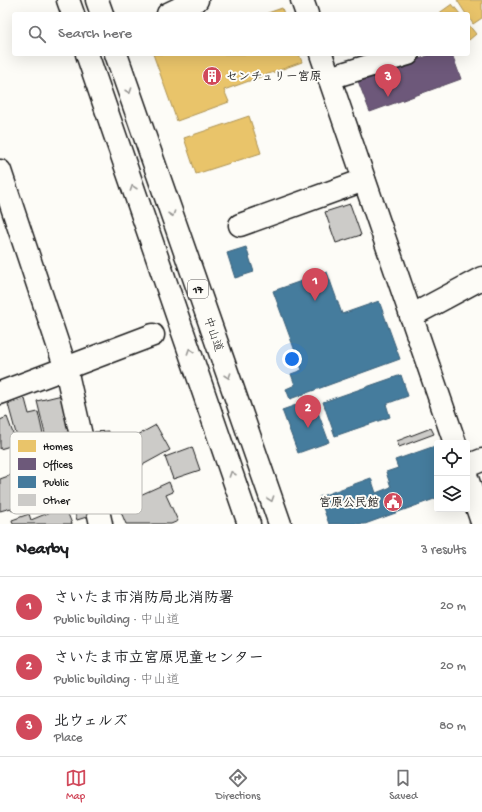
<!DOCTYPE html>
<html lang="en">
<head>
<meta charset="utf-8">
<style>
  :root { --surface:#fff; --page:#f6f6f6; --text:#202124; --muted:#757577; --line:#e0e0e0; --accent:#d1495b }
  body { margin:0; font-family:"Gochi Hand","Klee One",sans-serif; background:var(--page); color:var(--text) }
  .controls { position:absolute; right:12px; bottom:12px; display:grid; overflow:hidden; border-radius:4px; box-shadow:0 4px 16px #0002 }
  .controls button { width:36px; height:36px; display:grid; place-items:center; padding:0; border:0; border-bottom:1px solid var(--line); background:var(--surface); color:var(--text); font:20px sans-serif }
  .you { position:absolute; left:292px; top:359px; width:14px; height:14px; margin:-10px; border:3px solid #fff; border-radius:50%; background:#1a73e8; box-shadow:0 0 0 6px #1a73e833 }
  .badge { display:grid; place-items:center; width:26px; height:26px; border-radius:50%; background:var(--accent); color:#fff; font-size:13px; font-weight:700 }
  .pin { position:absolute; translate:-50% -33px; filter:drop-shadow(0 1px 2px #0008) }
  .pin::after { content:''; position:absolute; top:21px; width:14px; height:12px; background:inherit; clip-path:polygon(0 0,100% 0,50% 100%) }
  .list { margin:0; padding:0; list-style:none }
  h2 { display:flex; justify-content:space-between; align-items:center; height:52px; margin:0; padding:0 16px; font-size:17px }
  h2 small { font-size:13px; font-weight:400; color:var(--muted) }
  .list li { display:grid; grid-template-columns:26px 1fr auto; gap:12px; align-items:center; box-sizing:border-box; height:60px; padding:0 16px; border-top:1px solid var(--line) }
  .list b { display:block; font-size:15px; white-space:nowrap }
  .list p { margin:0; font-size:13px; white-space:nowrap; color:var(--muted) }
  .list em { font-size:13px; font-style:normal; color:var(--muted) }
  .icon { flex:none; width:22px; height:22px; fill:none; stroke:currentColor; stroke-width:2; stroke-linecap:round; stroke-linejoin:round }
  .map { position:relative; flex:none; width:482px; height:524px; overflow:hidden }
  .search { position:absolute; background:var(--surface); box-shadow:0 4px 16px #0002; left:12px; right:12px; top:12px; height:44px; display:flex; align-items:center; gap:10px; box-sizing:border-box; padding:0 14px; border-radius:4px; color:var(--muted); font-size:15px }
  .sheet { height:232px; background:var(--surface) }
  nav { display:flex; justify-content:space-around; align-items:center; box-sizing:border-box; height:56px; border-top:1px solid var(--line); background:var(--surface); font-size:11px; color:var(--muted) }
  nav a { display:grid; justify-items:center; gap:2px }
  nav .on { color:var(--accent) }
  .map>svg:first-child { display:block }
</style>
</head>
<body>
<div class="map">
<svg width="482" height="524" viewBox="0 0 482 524">
  <rect width="100%" height="100%" fill="#fdfcf7"/>
  <filter id="ink" filterUnits="userSpaceOnUse"><feTurbulence type="fractalNoise" baseFrequency=".025" numOctaves="2"/><feDisplacementMap in="SourceGraphic" scale="8" xChannelSelector="R" yChannelSelector="G"/><feConvolveMatrix kernelMatrix="1 2 1 2 8 2 1 2 1" color-interpolation-filters="sRGB"/></filter>
  <g filter="url(#ink)">
    <g fill="#e9c46a" stroke="#ac9253">
      <polygon points="457,0 482,0 482,18 473,24 468,16 468,14 466,14"/>
      <polygon points="452,4 460,14 438,14"/>
      <polygon points="282,8 284,14 265,14"/>
      <polygon points="468,24 476,34 469,40 468,39"/>
      <polygon points="153,54 299,54 302,62 224,90 229,102 177,121"/>
      <polygon points="249,116 261,153 196,174 184,138"/>
    </g>
    <polygon fill="#6d597a" stroke="#55475e" points="433,54 452,54 461,79 370,112 358,81"/>
    <g fill="#457b9d" stroke="#395e76">
      <polygon points="246,247 254,272 235,278 227,253"/>
      <polygon points="327,272 342,314 379,301 400,359 290,399 286,389 295,385 291,374 302,370 273,291"/>
      <polygon points="401,375 408,396 386,404 390,417 335,436 323,402"/>
      <polygon points="313,399 329,442 298,453 282,410"/>
      <polygon points="435,446 437,453 437,498 365,524 329,524 319,497 371,478 376,493 391,487 386,472 398,468 395,460"/>
    </g>
    <g fill="#cccbc8" stroke="#1c1c1c">
      <polygon points="350,204 361,235 336,243 325,212"/>
      <polygon points="62,395 71,432 46,438 37,401"/>
      <polygon points="25,399 29,414 38,412 44,439 26,444 25,439 18,441 8,404"/>
      <polygon points="7,417 17,444 0,449 0,420"/>
      <polygon points="156,425 170,450 126,474 112,449"/>
      <polygon points="431,428 434,434 399,447 397,441"/>
      <polygon points="108,431 109,442 95,443 94,432"/>
      <polygon points="192,447 200,470 173,479 165,457"/>
      <polygon points="25,470 35,496 31,497 33,503 12,511 11,508 0,511 0,479"/>
      <polygon points="169,482 173,492 166,495 178,521 171,524 126,524 118,505"/>
      <polygon points="85,500 90,516 77,520 72,505"/>
      <polygon points="65,506 72,524 13,524 12,520 29,514 31,520"/>
    </g>
    <g fill="none" stroke-linecap="round" stroke-linejoin="round">
      <defs>
        <g id="minor">
          <polyline points="302,0 307,14"/>
          <polyline points="168,14 197,0"/>
          <polyline points="321,54 455,443"/>
          <polyline points="329,78 408,54"/>
          <polyline points="0,171 66,369 101,524"/>
          <polyline points="240,225 364,180"/>
          <polyline points="411,316 482,278"/>
          <polyline points="0,393 153,335"/>
          <polyline points="467,466 482,460"/>
          <polyline points="467,478 482,522"/>
        </g>
        <g id="highway">
          <polyline points="68,0 73,14"/>
          <polyline points="97,0 102,14"/>
          <polyline points="87,54 249,524"/>
          <polyline points="116,54 280,524"/>
        </g>
      </defs>
      <use href="#minor" stroke="#1c1c1c" stroke-width="25"/>
      <use href="#highway" stroke="#1c1c1c" stroke-width="25"/>
      <use href="#minor" stroke="#fdfcf7" stroke-width="22"/>
      <use href="#highway" stroke="#fdfcf7" stroke-width="22"/>
    </g>
    <defs><path id="oneway-chevron" d="M-2-3.5L2.5 0L-2 3.5" fill="none" stroke-width="1.6" stroke-linecap="round" stroke-linejoin="round"/></defs>
    <g stroke="#989794">
      <use href="#oneway-chevron" transform="translate(129 91) rotate(71)"/>
      <use href="#oneway-chevron" transform="translate(133 188) rotate(-109)"/>
      <use href="#oneway-chevron" transform="translate(172 214) rotate(71)"/>
      <use href="#oneway-chevron" transform="translate(190 351) rotate(-109)"/>
      <use href="#oneway-chevron" transform="translate(228 376) rotate(71)"/>
      <use href="#oneway-chevron" transform="translate(232 474) rotate(-109)"/>
      <use href="#oneway-chevron" transform="translate(271 499) rotate(71)"/>
    </g>
  </g>
  <defs>
    <symbol id="building-disc" viewBox="-11 -11 22 22"><circle r="9.5" fill="#d1495b" stroke="#fdfcf7"/><path d="M-4-6H4V6H1V3H-1V6H-4ZM-2.5-4.3h1.7v1.8h-1.7ZM.8-4.3h1.7v1.8H.8ZM-2.5-1h1.7V.8h-1.7ZM.8-1h1.7V.8H.8Z" fill="#fff"/></symbol>
    <symbol id="civic-disc" viewBox="-11 -11 22 22"><circle r="9.5" fill="#d1495b" stroke="#fdfcf7"/><path d="M-.6-6.5H3V-4.5H.6V-3L4-1V1h2V6H-6V1h2V-1L-.6-3ZM-1.2 2.5V6h2.4V2.5Z" fill="#fff"/></symbol>
  </defs>
  <g fill-rule="evenodd">
    <use href="#building-disc" x="201" y="65" width="22" height="22"/>
    <use href="#civic-disc" x="382" y="491" width="22" height="22"/>
  </g>
  <g text-anchor="middle" stroke-width="4" stroke-linejoin="round" paint-order="stroke">
    <rect fill="#fdfcf7" stroke="#605f5e" stroke-width="1" x="188" y="280" width="20" height="18" rx="3"/>
    <g font-size="11" font-weight="bold" fill="#1c1c1c">
      <text x="198" y="293">17</text>
    </g>
    <g font-size="12" font-weight="bold" fill="#1c1c1c" stroke="#fdfcf7" text-anchor="start">
      <text x="226" y="80">センチュリー宮原</text>
      <text x="379" y="506" text-anchor="end">宮原公民館</text>
    </g>
    <g font-size="12" fill="#1c1c1c" stroke="#fdfcf7">
      <text transform="translate(214 334) rotate(71)" y="4">中山道</text>
    </g>
  </g>
  <rect x="10" y="432" width="132" height="82" rx="6" fill="#fdfcf7" stroke="#bab9b5" stroke-width="1"/>
  <rect x="18" y="440" width="18" height="12" fill="#e9c46a"/>
  <rect x="18" y="458" width="18" height="12" fill="#6d597a"/>
  <rect x="18" y="476" width="18" height="12" fill="#457b9d"/>
  <rect x="18" y="494" width="18" height="12" fill="#cccbc8"/>
  <g font-size="11" fill="#1c1c1c">
    <text x="43" y="450">Homes</text>
    <text x="43" y="468">Offices</text>
    <text x="43" y="486">Public</text>
    <text x="43" y="504">Other</text>
  </g>
</svg>
<div class="controls">
<button><svg class="icon" aria-label="locate" viewBox="0 0 24 24"><circle cx="12" cy="12" r="6"/><path d="M12 2v4M12 18v4M2 12h4M18 12h4"/></svg></button>
<button><svg class="icon" aria-label="layers" viewBox="0 0 24 24"><path d="M12 4l9 5-9 5-9-5zM3 14l9 5 9-5"/></svg></button>
</div>
<div class="you"></div>
<div class="pin badge" style="left:315px;top:301px">1</div>
<div class="pin badge" style="left:308px;top:428px">2</div>
<div class="pin badge" style="left:388px;top:97px">3</div>
<div class="search"><svg class="icon" aria-label="search" viewBox="0 0 24 24"><circle cx="10" cy="10" r="6"/><path d="M15 15l6 6"/></svg>Search here</div>
</div>
<section class="sheet">
<h2>Nearby<small>3 results</small></h2>
<ul class="list">
<li><span class="badge">1</span><div><b>さいたま市消防局北消防署</b><p>Public building · 中山道</p></div><em>20 m</em></li>
<li><span class="badge">2</span><div><b>さいたま市立宮原児童センター</b><p>Public building · 中山道</p></div><em>20 m</em></li>
<li><span class="badge">3</span><div><b>北ウェルズ</b><p>Place</p></div><em>80 m</em></li>
</ul>
</section>
<nav>
<a class="on"><svg class="icon" aria-label="map" viewBox="0 0 24 24"><path d="M3 6l6-2 6 2 6-2v14l-6 2-6-2-6 2zM9 4v14M15 6v14"/></svg>Map</a>
<a><svg class="icon" aria-label="directions" viewBox="0 0 24 24"><path d="M12 3l9 9-9 9-9-9zM9 14v-3h6M13 9l2 2-2 2"/></svg>Directions</a>
<a><svg class="icon" aria-label="saved" viewBox="0 0 24 24"><path d="M7 4h10v16l-5-4-5 4z"/></svg>Saved</a>
</nav>
</body>
</html>
